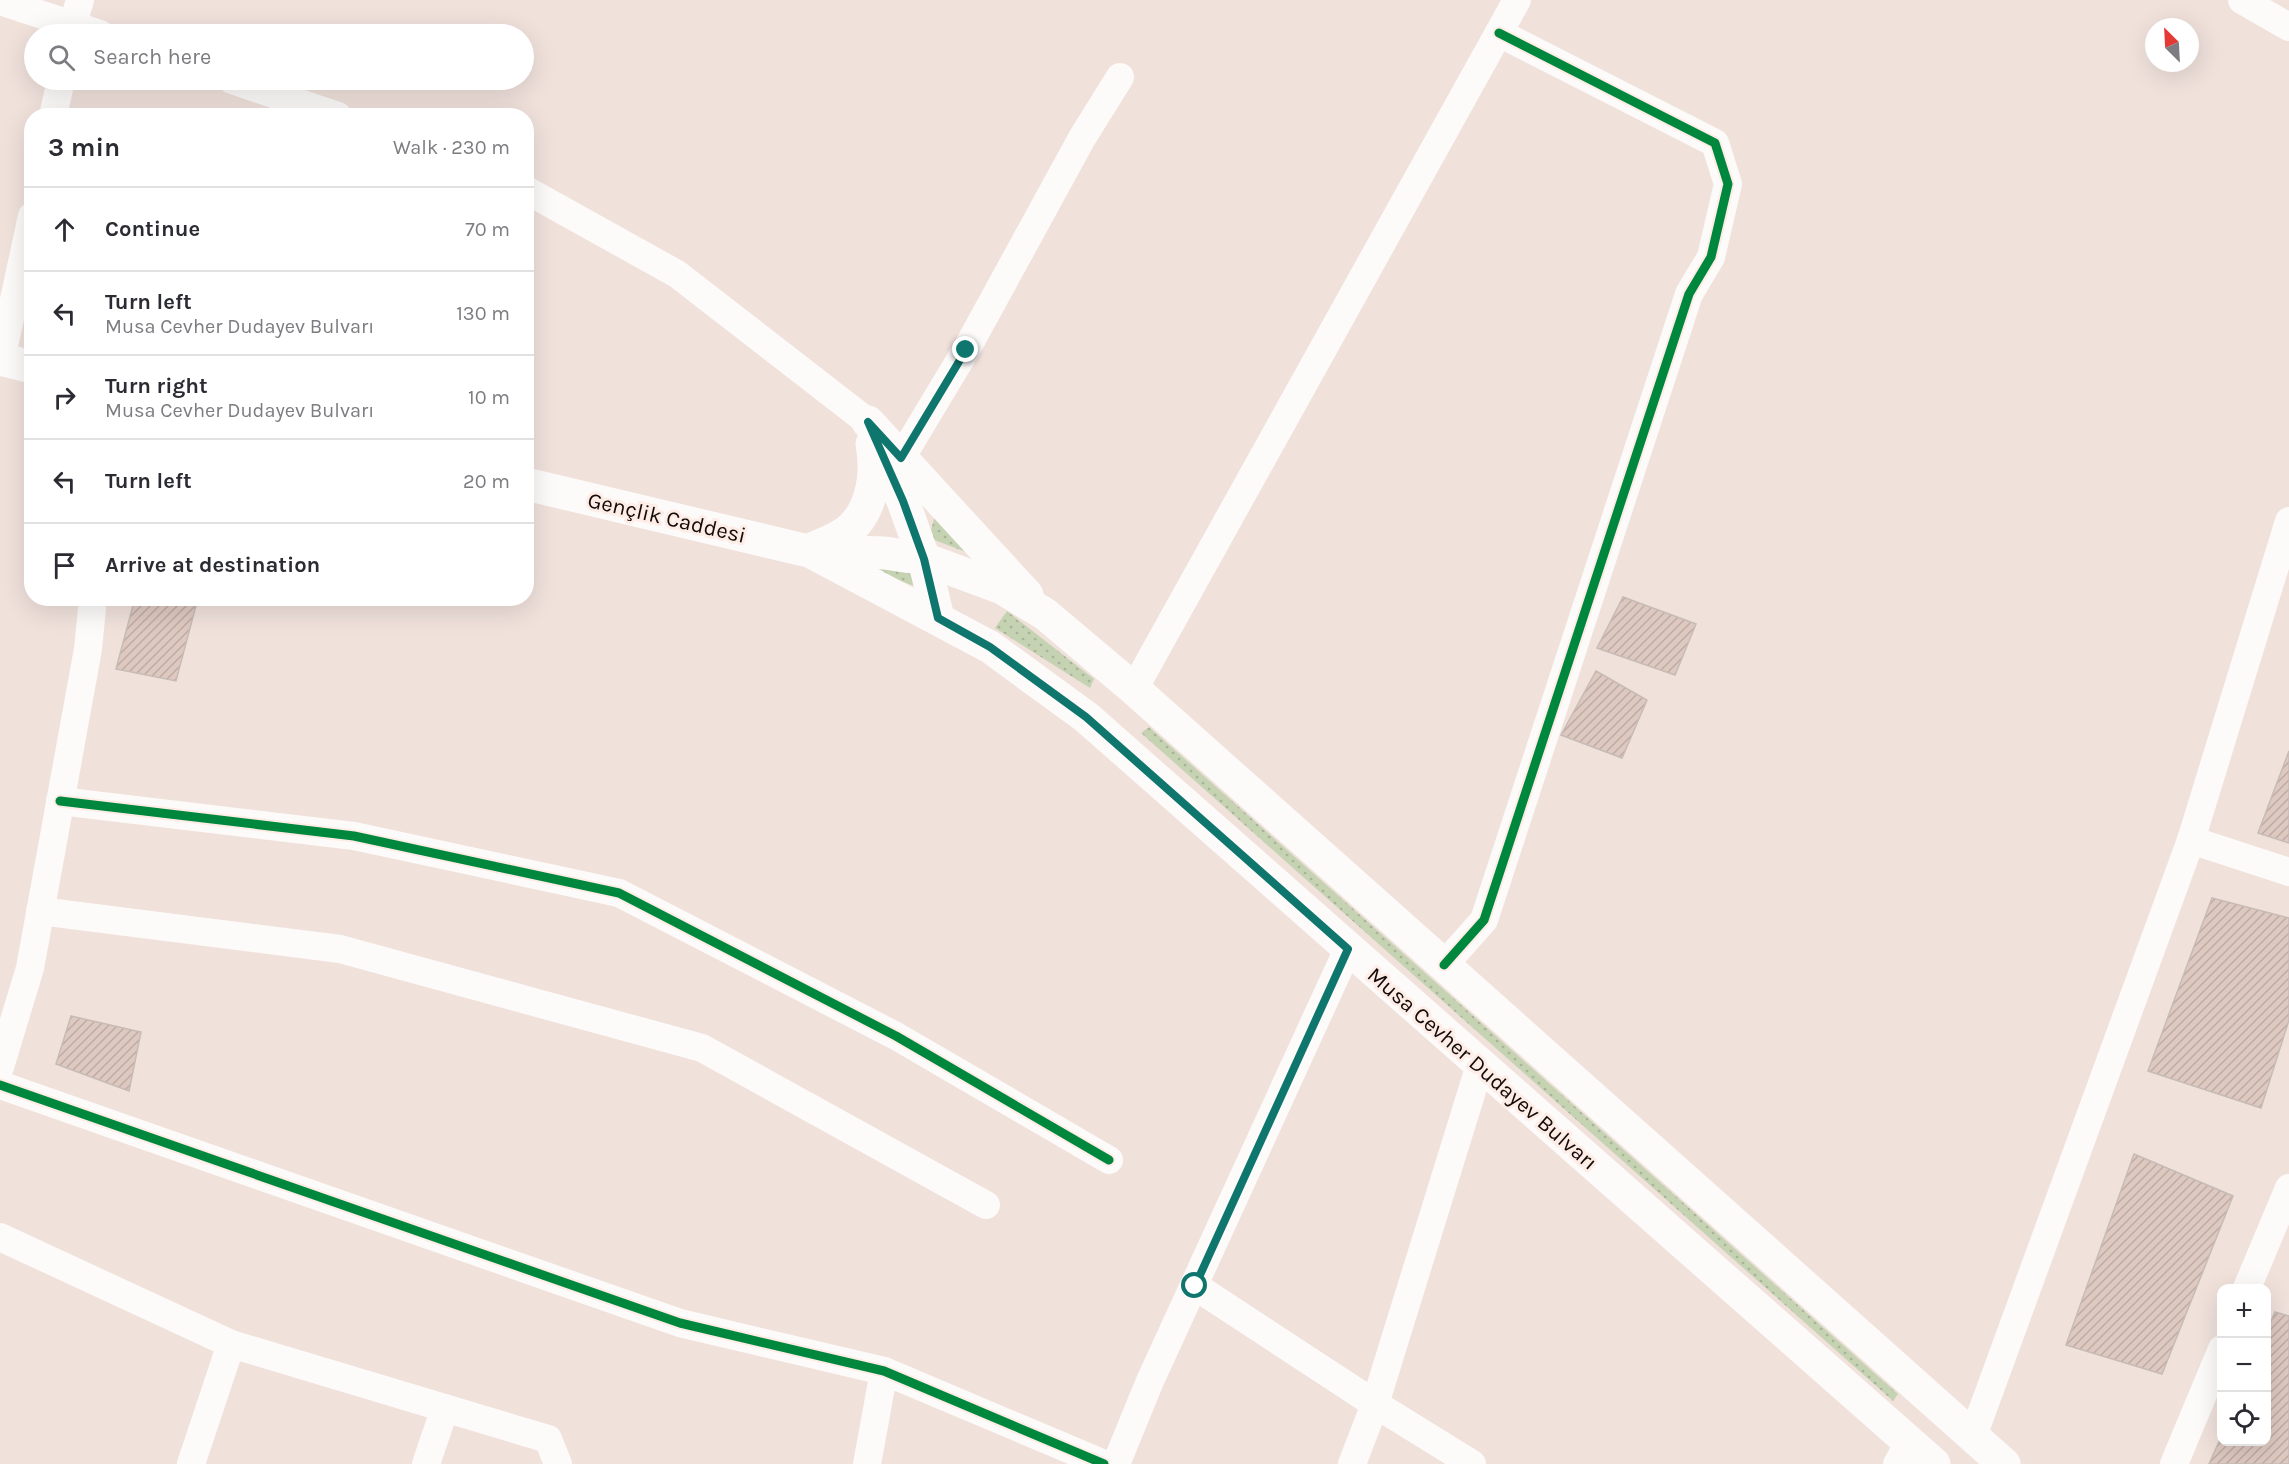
<!DOCTYPE html>
<html lang="en">
<head>
<meta charset="utf-8">
<style>
  :root { --surface:#fff; --page:#f2f2f3; --text:#2b2b33; --muted:#7c7c81; --line:#e1e1e2 }
  body { margin:0; font-family:Karla,sans-serif; background:var(--page); color:var(--text) }
  .controls { position:absolute; right:18px; bottom:18px; display:grid; overflow:hidden; border-radius:12px; box-shadow:0 6px 24px #0002 }
  .controls button { width:54px; height:54px; display:grid; place-items:center; padding:0; border:0; border-bottom:2px solid var(--line); background:var(--surface); color:var(--text); font:30px sans-serif }
  .compass { position:absolute; left:2145px; top:18px; width:54px; height:54px; border-radius:50%; background:var(--surface); box-shadow:0 6px 24px #0002; rotate:336deg }
  .stop { position:absolute; width:18px; height:18px; margin:-14px; border:4px solid #0f766e; border-radius:50%; background:#fff }
  .stop.end { background:#0f766e; border-color:#fff; box-shadow:0 2px 6px #0008 }
  .list { margin:0; padding:0; list-style:none }
  h2 { display:flex; justify-content:space-between; align-items:center; height:78px; margin:0; padding:0 24px; font-size:26px }
  h2 small { font-size:20px; font-weight:400; color:var(--muted) }
  .list li { display:grid; grid-template-columns:39px 1fr auto; gap:18px; align-items:center; box-sizing:border-box; height:84px; padding:0 24px; border-top:2px solid var(--line) }
  .list b { display:block; font-size:22px; white-space:nowrap }
  .list p { margin:0; font-size:20px; white-space:nowrap; color:var(--muted) }
  .list em { font-size:20px; font-style:normal; color:var(--muted) }
  .icon { flex:none; width:33px; height:33px; fill:none; stroke:currentColor; stroke-width:2; stroke-linecap:round; stroke-linejoin:round }
  .map { position:relative; flex:none; width:2289px; height:1464px; overflow:hidden }
  .search { position:absolute; background:var(--surface); box-shadow:0 6px 24px #0002; left:24px; top:24px; width:510px; height:66px; display:flex; align-items:center; gap:15px; box-sizing:border-box; padding:0 21px; border-radius:33px; color:var(--muted); font-size:22px }
  .panel { position:absolute; background:var(--surface); box-shadow:0 6px 24px #0002; left:24px; top:108px; width:510px; height:498px; border-radius:24px }
  .map>svg:first-child { display:block }
</style>
</head>
<body>
<div class="map">
<svg width="2289" height="1464" viewBox="0 0 2289 1464">
  <defs>
    <pattern id="grass-dots" width="8" height="8" patternUnits="userSpaceOnUse" patternTransform="scale(1.5)"><rect width="8" height="8" fill="#c5d3b3"/><path d="M2 2h.1M6 6h.1" fill="none" stroke="#a8b498" stroke-width="1.8" stroke-linecap="round"/></pattern>
    <pattern id="building-hatch" width="6" height="6" patternUnits="userSpaceOnUse" patternTransform="scale(1.5)"><rect width="6" height="6" fill="#dec9c1"/><path d="M-1 1l2-2M0 6l6-6M5 7l2-2" fill="none" stroke="#beaba4"/></pattern>
  </defs>
  <rect width="100%" height="100%" fill="#f0e1db"/>
  <g fill="url(#grass-dots)">
    <polygon points="935,515 974,555 929,538"/>
    <polygon points="849,562 914,573 920,588"/>
    <polygon points="1007,611 1094,679 1090,688 995,628"/>
    <polygon points="1149,727 1898,1394 1893,1401 1141,733"/>
  </g>
  <g fill="url(#building-hatch)" stroke="#c7bbb6" stroke-width="1.5">
    <polygon points="1623,597 1696,624 1675,675 1597,648"/>
    <polygon points="135,598 198,598 176,681 116,669"/>
    <polygon points="1596,671 1647,700 1622,758 1561,735"/>
    <polygon points="2289,751 2289,843 2258,833"/>
    <polygon points="2212,898 2289,918 2289,1020 2261,1108 2148,1071"/>
    <polygon points="71,1016 141,1032 129,1091 56,1064"/>
    <polygon points="2134,1154 2233,1196 2162,1374 2066,1345"/>
    <polygon points="2275,1312 2289,1316 2289,1464 2209,1464 2222,1435 2222,1442 2266,1442 2266,1333"/>
  </g>
  <g fill="none" stroke-linecap="round" stroke-linejoin="round">
    <g stroke="#fdfafa" stroke-width="28">
      <polyline points="2242,0 2289,27"/>
      <polyline points="0,1 100,34"/>
      <polyline points="70,34 80,0"/>
      <polyline points="232,80 338,116"/>
      <polyline points="53,116 61,80"/>
      <polyline points="526,190 677,274 868,422"/>
      <polyline points="1,360 32,216"/>
      <polyline points="901,458 966,350 1082,138 1120,77"/>
      <polyline points="1134,689 1517,0"/>
      <polyline points="60,801 354,836 619,893 896,1036 1109,1160"/>
      <polyline points="2191,840 2289,872"/>
      <polyline points="40,911 340,949 702,1048 986,1205"/>
      <polyline points="1444,965 1484,920 1689,294 1711,257 1728,184 1715,143 1499,33"/>
      <polyline points="0,1067 30,968 88,649 93,598"/>
      <polyline points="0,1085 680,1323 884,1371 1104,1464"/>
      <polyline points="0,1237 231,1344 548,1439 558,1464"/>
      <polyline points="1195,1286 1375,1404 1472,1464"/>
      <polyline points="2247,1288 2289,1188"/>
      <polyline points="1973,1436 2191,840 2289,521"/>
      <polyline points="191,1464 231,1344"/>
      <polyline points="426,1464 445,1408"/>
      <polyline points="867,1464 884,1371"/>
      <polyline points="1116,1464 1150,1381 1348,949"/>
      <polyline points="1352,1464 1375,1404 1480,1065"/>
      <polyline points="1897,1464 1909,1443"/>
      <polyline points="2174,1464 2222,1349"/>
    </g>
    <g stroke="#fdfafa" stroke-width="33">
      <polyline points="0,359 32,367"/>
      <polyline points="868,422 1027,595"/>
      <polyline points="878,446 903,501 924,559 938,618"/>
      <polyline points="526,484 808,551 885,553 924,559 1002,588 1045,614 1134,689 2004,1464"/>
      <path d="M809,550c10,-4 21,-8 31,-14 31,-17 38,-59 32,-92"/>
      <polyline points="815,554 990,647 1086,717 1934,1464"/>
    </g>
    <defs>
      <g id="cycleway">
        <polyline points="60,801 354,836 619,893 896,1036 1109,1160"/>
        <polyline points="1444,965 1484,920 1689,294 1711,257 1728,184 1715,143 1499,33"/>
        <polyline points="0,1085 680,1323 884,1371 1104,1464"/>
      </g>
    </defs>
    <use href="#cycleway" stroke="#feede6" stroke-width="13"/>
    <use href="#cycleway" stroke="#00873e" stroke-width="9"/>
  </g>
  <g fill="none" stroke-linecap="round" stroke-linejoin="round">
    <polyline stroke="#0f766e" stroke-width="8" points="966,350 901,458 868,422 903,501 924,559 938,618 990,647 1086,717 1348,949 1195,1286"/>
  </g>
  <g text-anchor="middle" stroke-width="6" stroke-linejoin="round" paint-order="stroke">
    <g font-size="22" fill="#140b08" stroke="#feede6">
      <text transform="translate(667 517) rotate(13)" y="8">Gençlik Caddesi</text>
      <text transform="translate(1483 1068) rotate(41)" y="8">Musa Cevher Dudayev Bulvarı</text>
    </g>
  </g>
</svg>
<div class="controls">
<button>+</button>
<button>−</button>
<button><svg class="icon" aria-label="locate" viewBox="0 0 24 24"><circle cx="12" cy="12" r="6"/><path d="M12 2v4M12 18v4M2 12h4M18 12h4"/></svg></button>
</div>
<svg class="compass" viewBox="-18 -18 36 36"><path d="M0-13l5 13h-10z" fill="#e53935"/><path d="M0 13l5-13h-10z" fill="#7c7c81"/></svg>
<div class="stop" style="left:1195px;top:1286px"></div>
<div class="stop end" style="left:966px;top:350px"></div>
<div class="search"><svg class="icon" aria-label="search" viewBox="0 0 24 24"><circle cx="10" cy="10" r="6"/><path d="M15 15l6 6"/></svg>Search here</div>
<section class="panel">
<h2>3 min<small>Walk · 230 m</small></h2>
<ul class="list">
<li><svg class="icon" aria-label="ahead" viewBox="0 0 24 24"><path d="M12 20V5M6 11l6-6 6 6"/></svg><div><b>Continue</b></div><em>70 m</em></li>
<li><svg class="icon" aria-label="left" viewBox="0 0 24 24"><path d="M17 20v-9H6M10 6l-5 5 5 5"/></svg><div><b>Turn left</b><p>Musa Cevher Dudayev Bulvarı</p></div><em>130 m</em></li>
<li><svg class="icon" aria-label="right" viewBox="0 0 24 24"><path d="M7 20v-9h11M14 6l5 5-5 5"/></svg><div><b>Turn right</b><p>Musa Cevher Dudayev Bulvarı</p></div><em>10 m</em></li>
<li><svg class="icon" aria-label="left" viewBox="0 0 24 24"><path d="M17 20v-9H6M10 6l-5 5 5 5"/></svg><div><b>Turn left</b></div><em>20 m</em></li>
<li><svg class="icon" aria-label="arrive" viewBox="0 0 24 24"><path d="M6 21V4h12l-3 4 3 4H6"/></svg><div><b>Arrive at destination</b></div></li>
</ul>
</section>
</div>
</body>
</html>
